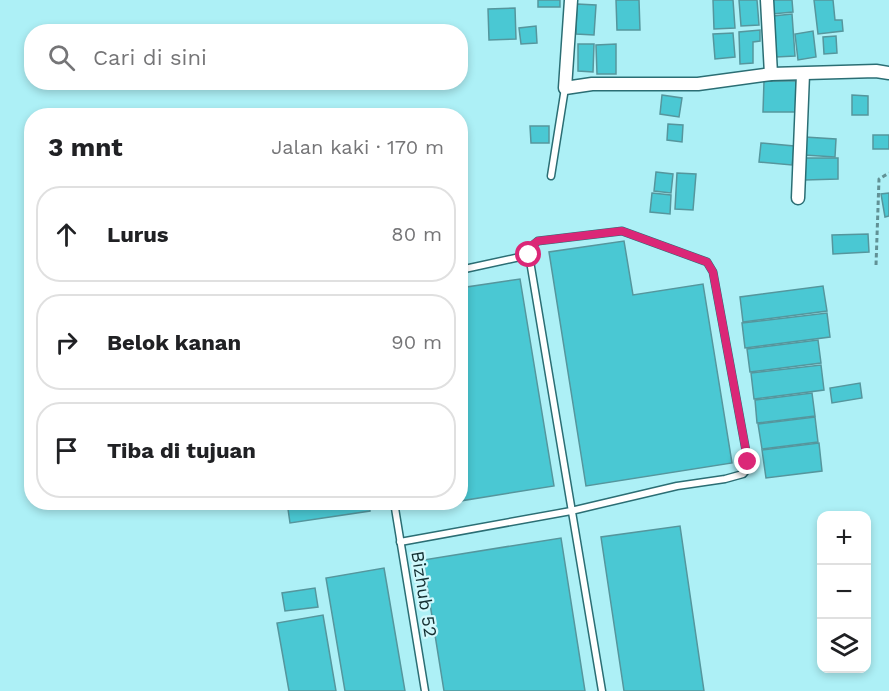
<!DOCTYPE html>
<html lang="id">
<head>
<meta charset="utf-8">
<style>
  :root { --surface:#fff; --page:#f2f2f2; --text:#202124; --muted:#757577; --line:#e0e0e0 }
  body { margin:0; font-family:"Work Sans",sans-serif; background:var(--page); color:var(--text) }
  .controls { position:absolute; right:18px; bottom:18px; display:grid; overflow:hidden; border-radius:12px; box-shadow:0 3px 9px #0003 }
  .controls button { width:54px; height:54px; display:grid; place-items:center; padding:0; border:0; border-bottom:2px solid var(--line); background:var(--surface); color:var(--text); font:30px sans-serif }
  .stop { position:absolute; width:18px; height:18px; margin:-14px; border:4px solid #db2777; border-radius:50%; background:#fff }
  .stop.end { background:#db2777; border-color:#fff; box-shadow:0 2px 6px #0008 }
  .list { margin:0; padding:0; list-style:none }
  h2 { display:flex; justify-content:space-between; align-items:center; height:78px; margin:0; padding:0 24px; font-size:26px }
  h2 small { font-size:20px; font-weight:400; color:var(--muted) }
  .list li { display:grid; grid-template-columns:39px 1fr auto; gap:18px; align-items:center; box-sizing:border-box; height:96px; margin:0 12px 12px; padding:0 12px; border:2px solid var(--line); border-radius:24px }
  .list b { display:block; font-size:22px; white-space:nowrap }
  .list em { font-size:20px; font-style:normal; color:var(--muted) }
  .icon { flex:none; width:33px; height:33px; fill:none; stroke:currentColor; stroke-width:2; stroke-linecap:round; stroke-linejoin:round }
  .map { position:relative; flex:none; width:889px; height:691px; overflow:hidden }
  .search { position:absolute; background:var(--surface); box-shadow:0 3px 9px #0003; left:24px; top:24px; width:444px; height:66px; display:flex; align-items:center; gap:15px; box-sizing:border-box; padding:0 21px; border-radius:24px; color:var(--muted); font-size:22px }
  .panel { position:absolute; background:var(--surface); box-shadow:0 3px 9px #0003; left:24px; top:108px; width:444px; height:402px; border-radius:24px }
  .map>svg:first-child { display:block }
</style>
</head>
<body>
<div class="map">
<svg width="889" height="691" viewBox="0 0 889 691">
  <rect width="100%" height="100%" fill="#adf0f6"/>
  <g fill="#4ac8d3" stroke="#55969d" stroke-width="1.5">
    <rect x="538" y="0" width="22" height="7"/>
    <polygon points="616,0 639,0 640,30 617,30"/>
    <polygon points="713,0 733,0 735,28 714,29"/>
    <polygon points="739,0 757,0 759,25 741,26"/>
    <polygon points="771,0 792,0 793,12 772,14"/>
    <polygon points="814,0 833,0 835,20 842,20 843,31 818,34"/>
    <polygon points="577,4 596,5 594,35 576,34"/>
    <polygon points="515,8 516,39 489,40 488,9"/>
    <polygon points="792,14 795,56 776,57 773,16"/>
    <polygon points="536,26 537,43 521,44 519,28"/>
    <polygon points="760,30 760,41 753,42 753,63 740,64 739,32"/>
    <polygon points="813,31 816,57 798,60 795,34"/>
    <polygon points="733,33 735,57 715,59 713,34"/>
    <polygon points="836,36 837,53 824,54 823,37"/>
    <polygon points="578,44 594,44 593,72 578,71"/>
    <polygon points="616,44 616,74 597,74 596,45"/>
    <polygon points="764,81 796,81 796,112 763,112"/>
    <polygon points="662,95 682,98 679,117 660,114"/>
    <polygon points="852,95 868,96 868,115 852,115"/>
    <polygon points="668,124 683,125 682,142 667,140"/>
    <polygon points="530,126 549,126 549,143 531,143"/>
    <rect x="873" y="135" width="16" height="14"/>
    <polygon points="805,137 836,139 835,157 804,155"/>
    <polygon points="761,143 794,146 792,165 759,162"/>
    <polygon points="805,158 838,158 838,179 805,180"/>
    <polygon points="656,172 673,174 671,193 654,191"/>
    <polygon points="677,173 696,174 693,210 675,209"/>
    <polygon points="652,193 671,195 670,214 650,212"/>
    <polygon points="889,193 889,216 885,217 881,194"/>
    <polygon points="868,234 869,252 833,254 832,235"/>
    <polygon points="624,241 633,295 703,284 732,463 586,486 549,252"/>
    <polygon points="520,279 554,486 460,501 460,288"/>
    <polygon points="823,286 827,311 743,322 740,297"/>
    <polygon points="827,313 830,337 745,348 742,323"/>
    <polygon points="818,340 821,363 750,372 747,349"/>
    <polygon points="821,365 824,390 754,399 751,373"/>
    <polygon points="860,383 862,398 832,403 830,388"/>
    <polygon points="812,393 815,416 757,423 755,400"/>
    <polygon points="815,417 818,442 762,449 758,424"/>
    <polygon points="819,443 822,471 766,478 762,450"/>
    <polygon points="287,502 369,502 370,511 290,523"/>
    <polygon points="411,502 454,502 412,509"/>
    <polygon points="680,526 704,691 624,691 601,537"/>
    <polygon points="561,538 585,691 444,691 423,560"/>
    <polygon points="384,568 405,691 345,691 326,578"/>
    <polygon points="315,588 318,607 285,611 282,593"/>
    <polygon points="323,615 336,691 289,691 277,623"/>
  </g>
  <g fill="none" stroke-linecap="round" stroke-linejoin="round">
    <defs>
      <g id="lane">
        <polyline points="551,176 565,88"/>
        <polyline points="460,270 529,255"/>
        <polyline points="394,502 425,691"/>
        <polyline points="400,542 571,511 677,486 725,479 743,474 748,468 748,462 713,272 707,262 622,231 538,241 532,246 529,255 602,691"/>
      </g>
      <g id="street">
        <polyline points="571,0 565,88 592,84 698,84 771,74 876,71 889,73"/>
        <polyline points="767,0 771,74"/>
        <polyline points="798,198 803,74"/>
      </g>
    </defs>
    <use href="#lane" stroke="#2b6e74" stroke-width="9"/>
    <use href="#street" stroke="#2b6e74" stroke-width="15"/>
    <polyline stroke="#619195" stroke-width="3" stroke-dasharray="4.5 3" stroke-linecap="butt" points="876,265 879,179 889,173"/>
    <use href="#lane" stroke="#fff" stroke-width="6"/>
    <use href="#street" stroke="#fff" stroke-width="12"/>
  </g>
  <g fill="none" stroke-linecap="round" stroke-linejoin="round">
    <polyline stroke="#db2777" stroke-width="8" points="529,255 531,246 538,241 622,231 707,262 713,272 748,462"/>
  </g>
  <g text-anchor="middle" stroke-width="4.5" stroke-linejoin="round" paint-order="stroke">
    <g font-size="18" fill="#122d30" stroke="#d1f8fc">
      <text transform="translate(424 594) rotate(81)" y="6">Bizhub 52</text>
    </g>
  </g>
</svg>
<div class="controls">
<button>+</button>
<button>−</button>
<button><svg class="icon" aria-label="layers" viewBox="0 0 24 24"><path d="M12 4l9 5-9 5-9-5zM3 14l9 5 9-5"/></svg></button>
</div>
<div class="stop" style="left:529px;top:255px"></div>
<div class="stop end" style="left:748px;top:462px"></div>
<div class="search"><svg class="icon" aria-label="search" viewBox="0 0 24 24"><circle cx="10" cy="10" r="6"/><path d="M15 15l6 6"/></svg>Cari di sini</div>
<section class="panel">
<h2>3 mnt<small>Jalan kaki · 170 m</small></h2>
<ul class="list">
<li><svg class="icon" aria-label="ahead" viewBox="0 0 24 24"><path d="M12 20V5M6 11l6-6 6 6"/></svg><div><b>Lurus</b></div><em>80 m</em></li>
<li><svg class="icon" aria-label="right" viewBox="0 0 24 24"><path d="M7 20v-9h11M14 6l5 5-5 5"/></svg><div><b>Belok kanan</b></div><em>90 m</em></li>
<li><svg class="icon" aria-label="arrive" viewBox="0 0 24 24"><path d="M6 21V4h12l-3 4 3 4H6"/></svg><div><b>Tiba di tujuan</b></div></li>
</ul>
</section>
</div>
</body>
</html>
